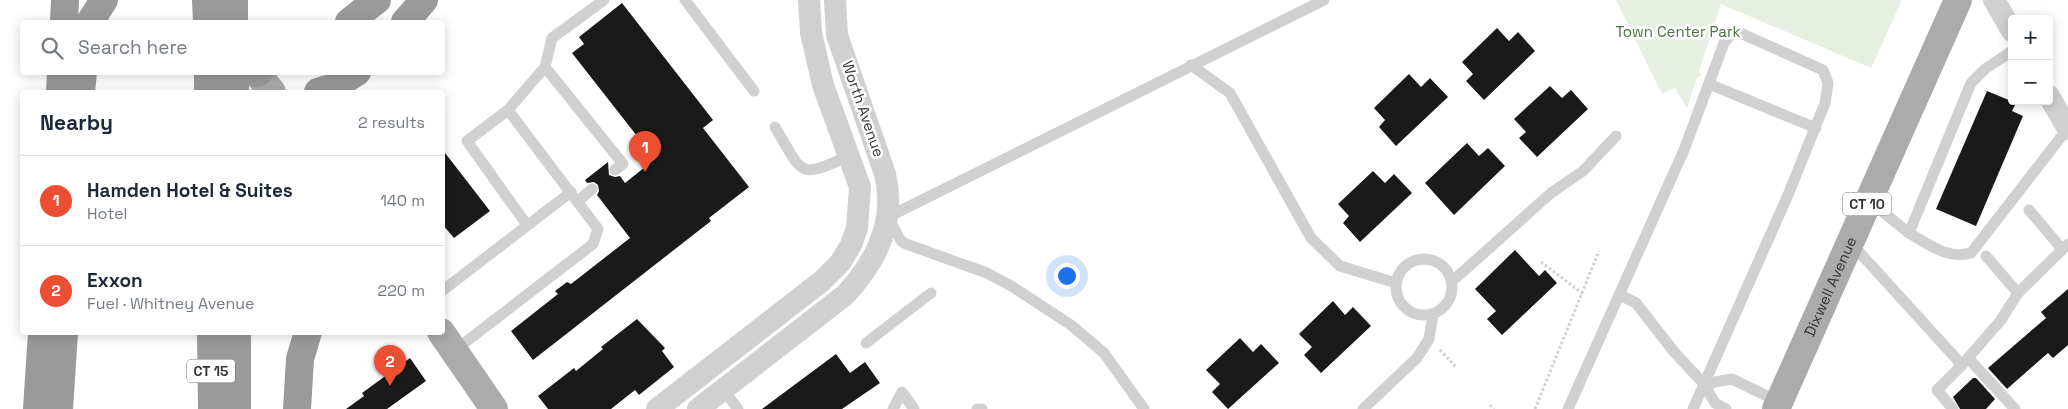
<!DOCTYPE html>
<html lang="en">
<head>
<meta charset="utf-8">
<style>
  :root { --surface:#fff; --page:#f6f6f7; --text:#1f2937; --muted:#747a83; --line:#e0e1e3; --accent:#eb4e33 }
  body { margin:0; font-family:"Space Grotesk",sans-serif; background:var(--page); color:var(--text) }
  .controls { position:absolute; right:15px; top:15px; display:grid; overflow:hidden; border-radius:5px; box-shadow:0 2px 12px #0003 }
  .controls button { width:45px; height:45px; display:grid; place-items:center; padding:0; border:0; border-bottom:1px solid var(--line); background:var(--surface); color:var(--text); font:25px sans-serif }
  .you { position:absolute; left:1066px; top:275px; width:18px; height:18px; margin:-12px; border:4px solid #fff; border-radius:50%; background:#1a73e8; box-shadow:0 0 0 8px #1a73e833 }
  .badge { display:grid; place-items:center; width:32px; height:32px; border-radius:50%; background:var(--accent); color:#fff; font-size:16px; font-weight:700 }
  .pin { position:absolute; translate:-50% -41px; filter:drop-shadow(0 1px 2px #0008) }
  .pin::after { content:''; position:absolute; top:26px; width:18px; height:15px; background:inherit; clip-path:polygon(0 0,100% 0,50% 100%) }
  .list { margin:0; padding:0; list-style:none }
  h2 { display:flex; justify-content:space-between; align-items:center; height:65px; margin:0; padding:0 20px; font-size:21px }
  h2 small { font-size:16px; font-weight:400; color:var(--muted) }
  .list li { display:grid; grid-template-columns:32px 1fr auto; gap:15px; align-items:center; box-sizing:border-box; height:90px; padding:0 20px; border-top:1px solid var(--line) }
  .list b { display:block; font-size:19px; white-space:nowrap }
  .list p { margin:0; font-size:16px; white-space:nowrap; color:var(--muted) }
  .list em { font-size:16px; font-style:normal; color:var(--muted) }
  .icon { flex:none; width:28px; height:28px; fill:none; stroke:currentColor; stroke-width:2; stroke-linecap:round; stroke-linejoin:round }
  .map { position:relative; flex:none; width:2068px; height:409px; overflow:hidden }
  .search { position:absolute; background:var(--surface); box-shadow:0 2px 12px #0003; left:20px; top:20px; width:425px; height:55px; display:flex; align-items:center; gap:12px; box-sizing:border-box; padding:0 18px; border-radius:5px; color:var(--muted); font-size:19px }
  .panel { position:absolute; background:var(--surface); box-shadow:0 2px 12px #0003; left:20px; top:90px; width:425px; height:245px; border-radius:5px }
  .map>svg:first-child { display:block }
</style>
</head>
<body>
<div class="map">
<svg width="2068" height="409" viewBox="0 0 2068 409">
  <rect width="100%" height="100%" fill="#fff"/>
  <polygon fill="#e6efe1" points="1616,0 1902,0 1871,68 1721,4 1699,71 1701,75 1697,77 1687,108 1675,88 1662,94"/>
  <g fill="#1a1a1a">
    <polygon points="622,3 713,120 703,128 749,187 709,218 711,221 533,360 511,331 558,294 555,291 567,282 571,284 630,238 597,195 599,191 598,185 594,182 587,183 585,180 608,162 609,175 615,177 620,176 625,183 655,159 572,53 584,44 579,37"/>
    <polygon points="1497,28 1509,41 1518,32 1535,51 1484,100 1466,81 1473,74 1462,62"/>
    <polygon points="1409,74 1421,87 1430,78 1448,97 1396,146 1379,127 1385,120 1374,108"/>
    <polygon points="1550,86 1562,98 1571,90 1588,109 1537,157 1519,138 1526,132 1514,119"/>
    <polygon points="1987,91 2016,103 2012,111 2023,116 1976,226 1936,209"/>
    <polygon points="1467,143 1479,156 1488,148 1505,166 1454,215 1425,183"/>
    <polygon points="442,149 490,211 454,238 442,224"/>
    <polygon points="1373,171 1385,183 1394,174 1412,193 1360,242 1343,223 1349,216 1338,204"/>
    <polygon points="1515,250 1539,276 1545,270 1557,283 1502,335 1487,319 1496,311 1475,289"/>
    <polygon points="2068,289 2068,345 2053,358 2048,353 2007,389 1988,368 2046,318 2041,312"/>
    <polygon points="1333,301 1345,315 1353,307 1371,326 1321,373 1304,355 1312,347 1299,334"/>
    <polygon points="637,319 665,348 662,351 674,367 639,395 635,390 611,409 548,409 538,396 574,368 576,371 603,349 601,347"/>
    <polygon points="1240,338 1253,352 1261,344 1279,363 1228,409 1212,392 1220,384 1206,370"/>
    <polygon points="836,354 850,373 865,362 880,383 842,409 762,409"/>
    <polygon points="410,358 426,381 387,409 346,409 364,396 362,393"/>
    <polygon points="1973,378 1976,378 1995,399 1986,409 1960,409 1953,397"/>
  </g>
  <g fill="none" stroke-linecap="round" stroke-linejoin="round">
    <g stroke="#d0d0d0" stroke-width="3" stroke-dasharray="2.5 2.5" stroke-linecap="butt">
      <polyline points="1541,262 1583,294"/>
      <polyline points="1440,350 1456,367"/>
      <polyline points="1490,405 1494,409"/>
      <polyline points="1535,409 1599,251"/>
    </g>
    <g stroke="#d0d0d0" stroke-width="11">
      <polyline points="685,0 754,91"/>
      <path d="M2012,51l-27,18 -14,14 -62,150c19,11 39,27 62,20l97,-125"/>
      <polyline points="1191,65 1230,93 1311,238 1340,266 1396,283"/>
      <polyline points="545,67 623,164 615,170"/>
      <polyline points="1709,84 1816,128"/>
      <polyline points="508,110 467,141 527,225"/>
      <path d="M775,127c28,46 22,54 75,28"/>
      <polyline points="578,201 592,189"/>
      <polyline points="1869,201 1909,233"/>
      <polyline points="2029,210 2062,249"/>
      <polyline points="1850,242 1962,365 2001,320 2018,293 2068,244"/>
      <polyline points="1986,256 2018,293"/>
      <circle cx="1424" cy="287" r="28"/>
      <polyline points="1451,279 1457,277 1551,193 1583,171 1616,136"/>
      <polyline points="442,291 571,192"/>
      <polyline points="1620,295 1636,303 1675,353 1704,384 1715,403 1726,409"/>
      <polyline points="866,343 931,293"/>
      <polyline points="454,351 593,244 598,229 508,110 545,67 552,38 604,0"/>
      <polyline points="1968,358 2015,409"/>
      <polyline points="1704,384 1732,379 1779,402"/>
      <polyline points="723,389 738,409"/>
      <polyline points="893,409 902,392 914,409"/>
      <polyline points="977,409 982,409"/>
      <polyline points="1144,409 1104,353 1071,325 1013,287 987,273 906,244 901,241 888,217 1324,0"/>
      <polyline points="1363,409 1417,358 1429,339 1433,314"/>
      <polyline points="1568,409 1684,150 1724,43 1732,33 1738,32 1823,70 1828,83 1825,103 1788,195 1693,409"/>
      <polyline points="1953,409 1937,390 1962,365"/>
    </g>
    <g stroke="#d0d0d0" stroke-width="22">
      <polyline points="1994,0 2012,31"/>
      <polyline points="2049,96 2068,129"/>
      <polyline points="657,409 822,281 840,263 851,245 857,228 860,187 823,85 811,33 809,0"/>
      <path d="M698,409l147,-114c32,-34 51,-75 40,-121l-48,-139 -2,-35"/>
    </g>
    <g stroke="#ababab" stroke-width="28">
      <polyline points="256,72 272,92"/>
      <polyline points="441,332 494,409"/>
      <path id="s1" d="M1776,409l182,-409"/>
    </g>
    <g stroke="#9a9a9a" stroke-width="28">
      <polyline points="206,0 207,22"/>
      <polyline points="234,0 234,22"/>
      <polyline points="64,22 65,0"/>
      <polyline points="90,22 104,0"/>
      <polyline points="349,22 377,0"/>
      <polyline points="405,22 424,0"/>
      <polyline points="208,72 208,92"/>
      <polyline points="235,72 235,92"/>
      <polyline points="257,73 259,72"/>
      <polyline points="60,92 61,72"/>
      <polyline points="81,92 83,72"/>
      <polyline points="318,92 331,88 357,72"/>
      <polyline points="211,332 212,409"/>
      <polyline points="237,332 237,409"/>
      <polyline points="37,409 42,332"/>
      <polyline points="59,409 64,332"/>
      <polyline points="297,409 300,359 308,332"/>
    </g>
  </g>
  <g text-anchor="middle" stroke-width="5" stroke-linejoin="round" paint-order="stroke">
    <g fill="#fff" stroke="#707070" stroke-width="1">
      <rect x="1843" y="192.5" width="48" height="23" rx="4"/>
      <rect x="187" y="359.5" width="48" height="23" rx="4"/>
    </g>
    <g font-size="14" font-weight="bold" fill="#333">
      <text x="1867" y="209">CT 10</text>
      <text x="211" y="376">CT 15</text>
    </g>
    <g font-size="15" fill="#4a713d" stroke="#fff">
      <text x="1678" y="37">Town Center Park</text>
    </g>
    <g font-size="15" fill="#333" stroke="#fff">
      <text transform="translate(863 109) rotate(71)" y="5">Worth Avenue</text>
      <text dy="5" stroke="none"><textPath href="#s1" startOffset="134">Dixwell Avenue</textPath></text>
    </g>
  </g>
</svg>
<div class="controls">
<button>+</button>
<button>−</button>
</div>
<div class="you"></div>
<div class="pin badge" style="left:645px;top:172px">1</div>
<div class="pin badge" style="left:390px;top:386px">2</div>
<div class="search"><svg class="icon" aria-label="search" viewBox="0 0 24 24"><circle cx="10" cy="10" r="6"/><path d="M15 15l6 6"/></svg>Search here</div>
<section class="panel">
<h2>Nearby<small>2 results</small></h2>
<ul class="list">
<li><span class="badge">1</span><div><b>Hamden Hotel &amp; Suites</b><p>Hotel</p></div><em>140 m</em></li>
<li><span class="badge">2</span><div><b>Exxon</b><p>Fuel · Whitney Avenue</p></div><em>220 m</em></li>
</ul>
</section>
</div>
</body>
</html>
